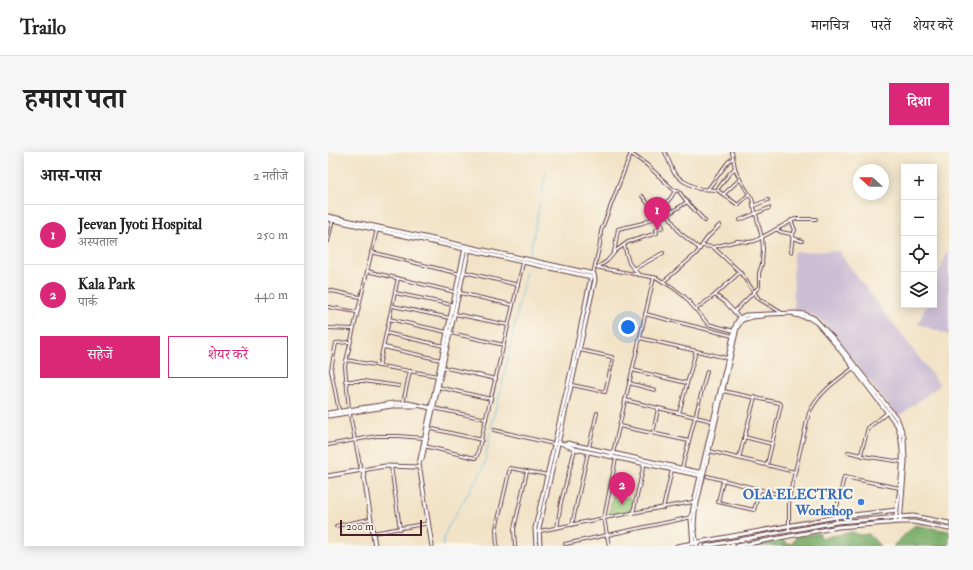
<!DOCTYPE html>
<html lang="hi">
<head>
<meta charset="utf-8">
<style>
  :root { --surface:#fff; --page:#f6f6f6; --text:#222; --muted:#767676; --line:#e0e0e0; --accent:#db2777 }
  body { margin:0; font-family:"IM FELL Double Pica","Noto Serif Devanagari",serif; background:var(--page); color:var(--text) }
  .controls { position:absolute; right:12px; top:12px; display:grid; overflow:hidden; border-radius:0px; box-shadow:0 2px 10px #0003 }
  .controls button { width:36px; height:36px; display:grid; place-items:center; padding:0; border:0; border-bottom:1px solid var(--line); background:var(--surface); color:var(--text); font:20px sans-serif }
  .compass { position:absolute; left:525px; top:12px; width:36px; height:36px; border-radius:50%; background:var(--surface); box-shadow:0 2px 10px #0003; rotate:291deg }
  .scale { position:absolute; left:12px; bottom:10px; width:82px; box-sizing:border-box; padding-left:4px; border:2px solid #4a1f2b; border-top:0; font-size:11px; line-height:14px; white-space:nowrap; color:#4a1f2b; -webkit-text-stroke:3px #fbf7ec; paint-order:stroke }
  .you { position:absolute; left:300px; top:175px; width:14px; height:14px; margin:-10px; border:3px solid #fff; border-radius:50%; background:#1a73e8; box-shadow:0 0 0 6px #1a73e833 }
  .badge { display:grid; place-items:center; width:26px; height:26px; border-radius:50%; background:var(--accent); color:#fff; font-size:13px; font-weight:700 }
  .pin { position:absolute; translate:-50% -33px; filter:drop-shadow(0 1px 2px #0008) }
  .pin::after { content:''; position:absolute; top:21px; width:14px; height:12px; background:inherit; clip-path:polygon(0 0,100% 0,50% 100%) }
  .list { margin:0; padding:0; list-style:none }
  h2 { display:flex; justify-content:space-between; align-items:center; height:52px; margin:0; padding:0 16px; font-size:17px }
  h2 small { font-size:13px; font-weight:400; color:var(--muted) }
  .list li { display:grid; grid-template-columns:26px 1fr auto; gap:12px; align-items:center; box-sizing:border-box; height:60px; padding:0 16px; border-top:1px solid var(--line) }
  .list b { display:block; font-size:15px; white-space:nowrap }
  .list p { margin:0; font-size:13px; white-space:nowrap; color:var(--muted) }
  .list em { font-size:13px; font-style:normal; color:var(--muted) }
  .actions { display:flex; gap:8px; padding:12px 16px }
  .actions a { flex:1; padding:9px 0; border:1px solid var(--accent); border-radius:0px; text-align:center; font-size:14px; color:var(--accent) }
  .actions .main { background:var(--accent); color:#fff }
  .icon { flex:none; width:22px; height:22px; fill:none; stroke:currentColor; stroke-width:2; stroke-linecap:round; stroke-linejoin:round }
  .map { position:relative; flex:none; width:621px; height:394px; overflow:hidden; border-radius:0px }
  header { display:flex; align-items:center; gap:24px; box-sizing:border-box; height:56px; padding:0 20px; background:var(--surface); border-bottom:1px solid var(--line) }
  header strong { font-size:19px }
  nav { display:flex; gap:22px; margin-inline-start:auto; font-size:14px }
  .intro { display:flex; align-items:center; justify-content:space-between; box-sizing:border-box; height:96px; padding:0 24px }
  h1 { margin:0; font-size:28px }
  .button { padding:10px 18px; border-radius:0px; background:var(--accent); color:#fff; font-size:14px; font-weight:700 }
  main { display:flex; gap:24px; padding:0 24px }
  aside { flex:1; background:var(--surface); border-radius:0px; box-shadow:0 2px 10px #0003 }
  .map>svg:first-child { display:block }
</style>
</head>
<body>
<header>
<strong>Trailo</strong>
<nav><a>मानचित्र</a><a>परतें</a><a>शेयर करें</a></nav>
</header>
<div class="intro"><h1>हमारा पता</h1><a class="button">दिशा</a></div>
<main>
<aside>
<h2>आस-पास<small>2 नतीजे</small></h2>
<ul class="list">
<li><span class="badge">1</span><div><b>Jeevan Jyoti Hospital</b><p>अस्पताल</p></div><em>250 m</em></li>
<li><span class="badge">2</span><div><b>Kala Park</b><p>पार्क</p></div><em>440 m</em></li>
</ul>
<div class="actions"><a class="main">सहेजें</a><a>शेयर करें</a></div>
</aside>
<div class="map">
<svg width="621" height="394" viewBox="0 0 621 394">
  <rect width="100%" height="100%" fill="#fbf7ec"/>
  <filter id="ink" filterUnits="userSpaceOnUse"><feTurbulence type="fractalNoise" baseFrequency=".025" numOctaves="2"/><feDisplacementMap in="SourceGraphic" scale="8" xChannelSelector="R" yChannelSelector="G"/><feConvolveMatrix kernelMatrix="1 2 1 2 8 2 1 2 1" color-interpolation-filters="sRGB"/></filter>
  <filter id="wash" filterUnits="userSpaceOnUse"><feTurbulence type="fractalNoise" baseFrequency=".012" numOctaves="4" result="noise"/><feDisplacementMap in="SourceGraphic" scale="16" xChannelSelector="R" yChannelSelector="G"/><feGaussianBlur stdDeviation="0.9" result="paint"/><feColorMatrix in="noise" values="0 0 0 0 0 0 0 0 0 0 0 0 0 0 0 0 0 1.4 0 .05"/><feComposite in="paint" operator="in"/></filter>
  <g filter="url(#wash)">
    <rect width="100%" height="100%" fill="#f2e3c7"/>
    <g fill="#ccbed4">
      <polygon points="621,97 621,183 590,172 598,153 606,153 606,133"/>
      <polygon points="510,99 612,233 570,265 495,170 480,160 474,158 466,159 465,100"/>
    </g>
    <polygon fill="#94c778" stroke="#6f7352" points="285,343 305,347 304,359 281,363"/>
    <g fill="#77ac68" stroke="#60664a">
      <polygon points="587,373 621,379 621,394 565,394"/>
      <polygon points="524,380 532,383 541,382 552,394 423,394 454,388 460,392 464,392 468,385 491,381 494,386"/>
    </g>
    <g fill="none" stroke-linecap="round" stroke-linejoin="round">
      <g stroke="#63bee1" stroke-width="1">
        <polyline points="214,41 218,20"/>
        <polyline points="201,106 212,51"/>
        <polyline points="115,394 116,385 120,375 156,315 164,271 176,225 198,118"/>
      </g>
    </g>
  </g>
  <g filter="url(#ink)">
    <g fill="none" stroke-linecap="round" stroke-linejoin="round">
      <defs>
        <g id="minor">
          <polyline points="337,0 346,21 355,29 371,37 389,38 410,53 421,42"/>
          <polyline points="404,0 407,16 411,26 424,47 434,86 435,97 434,112 431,121 431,135 406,160"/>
          <polyline points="380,37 400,10 405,6"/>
          <polyline points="389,38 401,22 407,16"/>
          <polyline points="347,39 350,38 359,50 377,69"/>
          <polyline points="396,42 412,27"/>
          <polyline points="314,44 322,54 326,52 329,58"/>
          <polyline points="338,50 344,59"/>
          <polyline points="425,54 440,48"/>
          <polyline points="340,62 351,80 372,97"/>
          <polyline points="331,66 342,61 359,50"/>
          <polyline points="412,68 441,56"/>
          <polyline points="448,77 453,80 463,82 465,86 474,89"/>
          <polyline points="0,89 5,67"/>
          <polyline points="296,93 301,111 310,122"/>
          <polyline points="374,94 386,95 409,89 421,90 427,89 467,67 488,67"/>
          <polyline points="386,96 412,120 431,147 454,161"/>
          <polyline points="43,100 132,122"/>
          <polyline points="286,100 300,90 329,81 328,78 335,75 330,65"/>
          <polyline points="463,100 465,82 467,78 463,68"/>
          <polyline points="267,115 329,126 344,135 357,145 380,172 406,179"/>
          <polyline points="270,115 279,109 286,101 290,77 315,71 331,64 329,58 342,47 347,39 319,13 302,1"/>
          <polyline points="306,117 335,101"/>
          <polyline points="39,119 127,140"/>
          <polyline points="136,120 190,133"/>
          <polyline points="265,122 272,92 273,79 303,1"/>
          <polyline points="335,130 368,102 379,86 392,73"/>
          <polyline points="0,138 32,145"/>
          <polyline points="67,141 125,153"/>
          <polyline points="132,141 185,153"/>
          <polyline points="387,143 397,150 412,166"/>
          <polyline points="65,154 122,166"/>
          <polyline points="0,155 29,160"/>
          <polyline points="368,157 387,143 412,120"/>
          <polyline points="127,162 180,173"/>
          <polyline points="317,162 405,184"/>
          <polyline points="61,167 176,193"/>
          <polyline points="0,176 25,177"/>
          <polyline points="58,181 116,194"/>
          <polyline points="312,186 399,206"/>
          <polyline points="56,195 113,208"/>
          <polyline points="18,208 110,224"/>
          <polyline points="51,214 70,126"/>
          <polyline points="114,215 168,227"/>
          <polyline points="304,218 359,231"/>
          <polyline points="17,229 35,229 71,234"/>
          <polyline points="301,231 327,238"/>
          <polyline points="244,233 277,240 285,207 284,205 252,198"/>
          <polyline points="110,235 163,247"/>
          <polyline points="395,239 452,251 453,253 439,313"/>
          <polyline points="297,248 384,269"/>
          <polyline points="75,251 82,219"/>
          <polyline points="105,256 158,267"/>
          <polyline points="11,259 3,218 8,191 22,190"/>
          <polyline points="351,261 368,199"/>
          <polyline points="559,261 540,276 533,302 535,304 574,310"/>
          <polyline points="291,274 361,289"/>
          <polyline points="100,276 154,288"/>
          <polyline points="166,278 230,293"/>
          <polyline points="325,281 330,257"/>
          <polyline points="416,285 444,292"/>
          <polyline points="0,293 49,284 70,284 96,286"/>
          <polyline points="96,294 147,306 149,304 195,111"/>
          <polyline points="261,295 269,261"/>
          <polyline points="381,299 467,320"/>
          <polyline points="520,300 533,303"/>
          <polyline points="284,305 326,125"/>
          <polyline points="411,306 427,245"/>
          <polyline points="63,314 72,377"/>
          <polyline points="354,316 379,219"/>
          <polyline points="33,318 21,258 17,214 49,77"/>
          <polyline points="379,324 461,345"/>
          <polyline points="395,329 390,350 426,358 432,338"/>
          <polyline points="335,356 344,318"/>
          <polyline points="305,361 316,312"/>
          <polyline points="509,370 507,363 516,325 572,336"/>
          <polyline points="244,373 260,300"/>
          <polyline points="8,374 42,367"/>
          <polyline points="229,376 233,350 247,297"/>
          <path d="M461,379v-27l1,-11 19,-80c10,-21 28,-33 46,-46"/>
          <polyline points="207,380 276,366 365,350"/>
          <polyline points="45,381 101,371"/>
          <polyline points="237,392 364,365"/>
          <polyline points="169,394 168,377 182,316 220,323"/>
          <polyline points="187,394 186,377 199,319"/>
          <polyline points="281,394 276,366 288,306"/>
        </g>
        <g id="tertiary">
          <polyline points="0,64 266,122 267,128 211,376 212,394"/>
          <polyline points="0,67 263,125 248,197 207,376 208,394"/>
          <path d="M467,163l14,3 8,5 20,23 60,79c11,29 2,68 -2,97"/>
          <polyline points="0,261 66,251 80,251 103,256"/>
          <polyline points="0,264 64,254 88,254"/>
          <polyline points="230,290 247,297 374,324"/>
          <polyline points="236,292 239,291 375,321"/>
          <polyline points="94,307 141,96"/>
          <polyline points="35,318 47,394"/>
          <polyline points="0,324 57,314 91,315"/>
          <polyline points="104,394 91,312 137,96"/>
          <polyline points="349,394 508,365 569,358"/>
          <path d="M365,394l-2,-27 3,-17 39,-166c2,-10 3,-18 13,-21l49,-2 10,1 9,4 20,21 64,81 6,17 1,25 -5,60"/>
          <polyline points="369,394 366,374 367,360 409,176 414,168 424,165 435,164"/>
        </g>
        <g id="secondary">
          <polyline points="378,394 509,370 585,364 621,371"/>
          <polyline points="409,394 510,375 572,370 586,370 621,377"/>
        </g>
      </defs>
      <use href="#minor" stroke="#633c42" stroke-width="4"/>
      <use href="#tertiary" stroke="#633c42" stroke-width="5"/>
      <use href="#secondary" stroke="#633c42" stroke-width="5"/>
      <use href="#minor" stroke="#fff" stroke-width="2"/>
      <use href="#tertiary" stroke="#fff" stroke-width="3"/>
      <use href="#secondary" stroke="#fff" stroke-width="3"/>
    </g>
  </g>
  <circle fill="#3f7fe0" stroke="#fbf7ec" stroke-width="1.5" cx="533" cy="350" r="4"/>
  <g text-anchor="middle" stroke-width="4" stroke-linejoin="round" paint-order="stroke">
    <g font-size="14" font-weight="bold" fill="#366cbe" stroke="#fbf7ec" text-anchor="end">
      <text x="525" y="347">OLA ELECTRIC<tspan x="525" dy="16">Workshop</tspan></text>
    </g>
  </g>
</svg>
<div class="controls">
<button>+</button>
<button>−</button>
<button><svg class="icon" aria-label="locate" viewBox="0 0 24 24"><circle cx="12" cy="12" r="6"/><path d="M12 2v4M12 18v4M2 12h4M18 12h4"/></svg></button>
<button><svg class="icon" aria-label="layers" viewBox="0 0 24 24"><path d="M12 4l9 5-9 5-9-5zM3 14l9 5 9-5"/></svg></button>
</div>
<svg class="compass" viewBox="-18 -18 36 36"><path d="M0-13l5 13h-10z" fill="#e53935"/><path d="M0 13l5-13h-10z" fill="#767676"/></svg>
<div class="scale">200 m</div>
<div class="you"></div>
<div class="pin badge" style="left:329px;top:78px">1</div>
<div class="pin badge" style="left:294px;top:353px">2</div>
</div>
</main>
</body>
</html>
